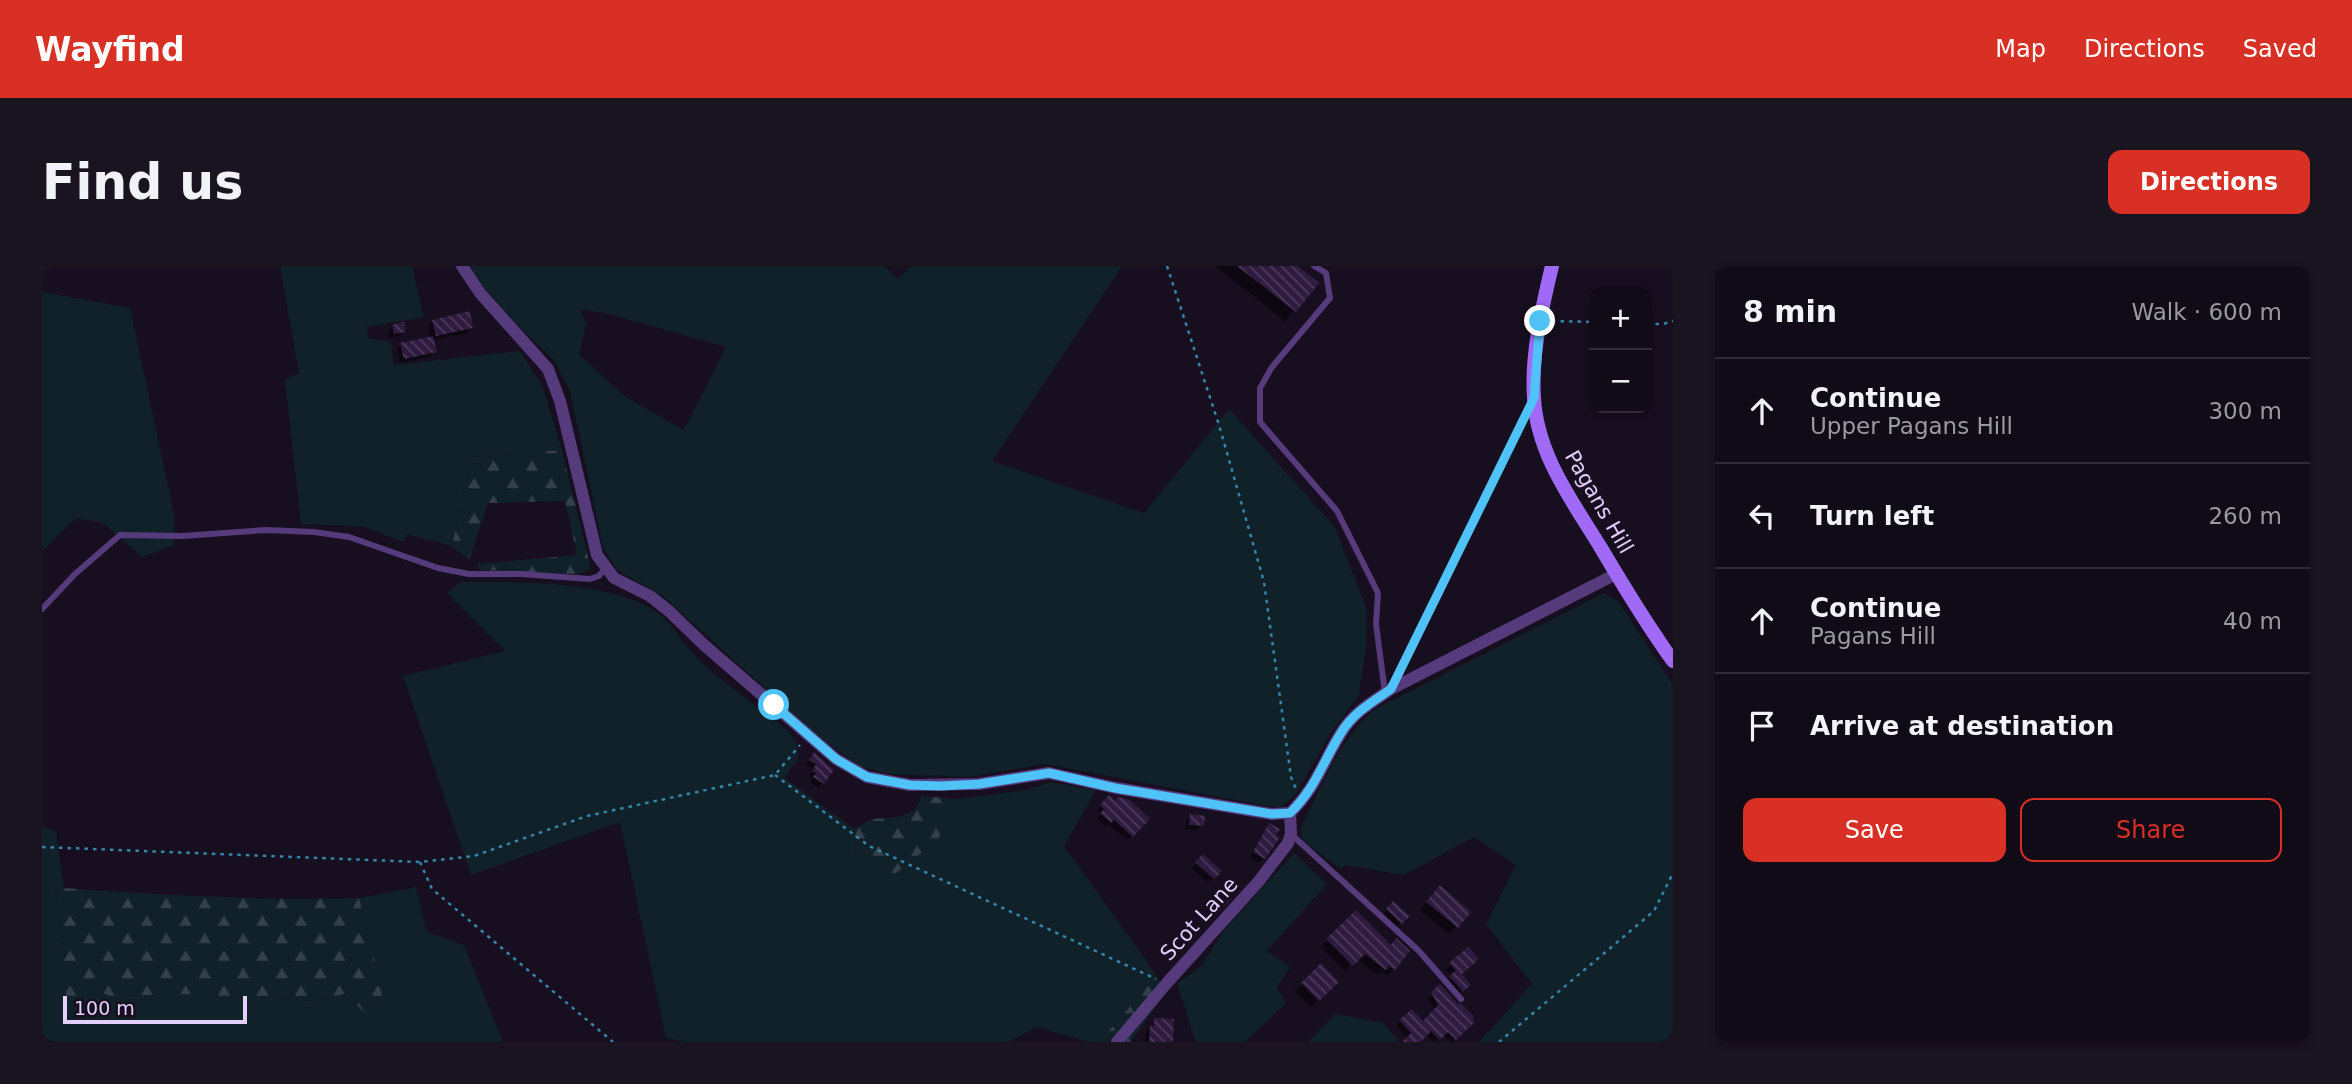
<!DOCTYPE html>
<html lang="en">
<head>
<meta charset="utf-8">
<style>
  :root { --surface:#110a17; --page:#1a1320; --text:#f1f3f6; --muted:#9c9aa1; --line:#302b36; --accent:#d93025 }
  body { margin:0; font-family:"DejaVu Sans",sans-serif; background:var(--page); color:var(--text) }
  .controls { position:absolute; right:21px; top:21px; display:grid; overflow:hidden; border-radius:14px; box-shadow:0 4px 10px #0003 }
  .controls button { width:63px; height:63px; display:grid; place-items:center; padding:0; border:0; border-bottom:2px solid var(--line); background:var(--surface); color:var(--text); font:35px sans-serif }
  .scale { position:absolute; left:21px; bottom:18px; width:184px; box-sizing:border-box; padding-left:7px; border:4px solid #e4cefc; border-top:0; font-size:19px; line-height:24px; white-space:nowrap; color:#e4cefc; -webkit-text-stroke:5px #170e1f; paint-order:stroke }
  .stop { position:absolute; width:21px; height:21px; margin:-16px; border:5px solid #4fc3f7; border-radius:50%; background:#fff }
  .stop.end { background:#4fc3f7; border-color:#fff; box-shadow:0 2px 7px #0008 }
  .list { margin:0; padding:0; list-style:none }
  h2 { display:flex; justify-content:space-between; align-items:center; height:91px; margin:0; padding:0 28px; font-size:30px }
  h2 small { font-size:23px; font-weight:400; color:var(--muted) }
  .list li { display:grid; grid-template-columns:46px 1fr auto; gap:21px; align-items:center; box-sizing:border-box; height:105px; padding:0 28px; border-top:2px solid var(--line) }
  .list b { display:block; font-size:26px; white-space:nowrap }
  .list p { margin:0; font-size:23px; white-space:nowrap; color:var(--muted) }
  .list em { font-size:23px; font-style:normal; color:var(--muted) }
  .actions { display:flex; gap:14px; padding:21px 28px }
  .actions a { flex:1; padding:16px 0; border:2px solid var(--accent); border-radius:14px; text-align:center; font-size:24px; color:var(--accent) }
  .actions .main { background:var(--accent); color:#fff }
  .icon { flex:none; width:38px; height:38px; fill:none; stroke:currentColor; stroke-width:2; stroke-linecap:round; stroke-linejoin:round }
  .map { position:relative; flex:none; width:1631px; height:776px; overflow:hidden; border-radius:14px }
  header { display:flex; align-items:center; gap:42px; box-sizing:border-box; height:98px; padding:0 35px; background:var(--accent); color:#fff }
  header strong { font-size:33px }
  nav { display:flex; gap:38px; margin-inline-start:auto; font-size:24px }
  .intro { display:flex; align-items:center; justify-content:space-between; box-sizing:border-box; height:168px; padding:0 42px }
  h1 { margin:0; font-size:49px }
  .button { padding:18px 32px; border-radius:14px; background:var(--accent); color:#fff; font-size:24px; font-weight:700 }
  main { display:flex; gap:42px; padding:0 42px }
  aside { flex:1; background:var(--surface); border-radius:14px; box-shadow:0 4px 10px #0003 }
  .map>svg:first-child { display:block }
</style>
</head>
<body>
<header>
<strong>Wayfind</strong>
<nav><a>Map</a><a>Directions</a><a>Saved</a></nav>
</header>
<div class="intro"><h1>Find us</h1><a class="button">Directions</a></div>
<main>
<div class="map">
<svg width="1631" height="776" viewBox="0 0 1631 776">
  <defs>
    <pattern id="forest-firs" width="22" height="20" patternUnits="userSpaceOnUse" patternTransform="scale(1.75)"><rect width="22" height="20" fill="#112129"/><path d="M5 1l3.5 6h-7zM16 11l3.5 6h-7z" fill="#344049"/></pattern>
    <pattern id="building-back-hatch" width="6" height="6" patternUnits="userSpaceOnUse" patternTransform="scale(1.75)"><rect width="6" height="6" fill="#2f1b3f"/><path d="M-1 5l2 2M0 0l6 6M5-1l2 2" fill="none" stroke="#4d3b5c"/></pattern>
  </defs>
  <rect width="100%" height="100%" fill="#170e1f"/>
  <g fill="#112129" fill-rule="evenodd">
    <polygon points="238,0 370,0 382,51 325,61 326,72 349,76 352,99 478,85 500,119 520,184 429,191 410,280 365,268 361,276 324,261 259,258 243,114 257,107"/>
    <path d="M428,0h414l14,13 13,-13h211l-130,195 152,52 85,-104 106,118 31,80v40l-7,48 -26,35 -39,67 -13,10 -14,-1 -222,-42 -76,13 -79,-3 -29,-7 -39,-27 -159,-144 -46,-26 -14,-23 -33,-156 -16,-31 -32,-30 -39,-44zM539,43l28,5 117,33 -42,83 -60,-34 -45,-42 7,-28z"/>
    <polygon points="0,26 88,42 132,248 132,279 100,291 61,257 34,252 0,285"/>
    <path d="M419,316c53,0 155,-2 198,32 16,12 24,31 38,44 27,26 59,47 88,70l11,14 3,15 -14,21 69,51 2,25 7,7 75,-21 18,-41 71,-9 23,-8 46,8 -32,56 93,130 -58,66h-10l-52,-15 -30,15h-322l-19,-4 -46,-216 -149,53 -68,-199 102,-25 -58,-58z"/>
    <path d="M1562,327l15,9 54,83v357h-194l53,-58 -46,-60 30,-59 -42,-28 -70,38 -59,-10 -4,4 -39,-29 -1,-12c20,-40 40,-94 76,-120z"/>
    <polygon points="0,559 14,566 22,622 12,623 19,657 9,695 51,724 69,730 145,728 277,735 309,726 332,756 342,741 338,716 317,632 374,621 385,666 422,679 461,776 0,776"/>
    <polygon points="1252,587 1285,618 1225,685 1248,701 1235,721 1244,737 1203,776 1154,776 1135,718 1159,700 1182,664"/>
    <polygon points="1293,748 1342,757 1357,776 1266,776"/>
  </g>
  <g fill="url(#forest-firs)">
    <polygon points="520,184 549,303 537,308 437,304 435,298 535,289 523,235 446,237 427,294 410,280 429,191"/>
    <polygon points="880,530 914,533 896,574 850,610 821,595 814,588 812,563 831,553 858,551 873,544"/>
    <path d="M22,622c98,7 196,13 295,10l21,84 4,26 -10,14 -18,-18 -6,-12 -31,9 -132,-7 -76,2 -18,-6 -25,8 -17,-37 10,-38 -7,-34z"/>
    <polygon points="1115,710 1123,727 1089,776 1057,776"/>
  </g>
  <g fill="#0007">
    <polygon points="1173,0 1253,0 1275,17 1243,55"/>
    <polygon points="391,55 430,62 425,67 390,74 393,85 388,90 358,97 355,83 359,78 389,72 386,60"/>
    <polygon points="351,60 362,65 358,70 347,72 346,65"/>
    <polygon points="772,488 781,517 776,522 768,516 771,512 767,510 771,503 764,499"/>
    <polygon points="1067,532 1105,553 1085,574 1066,558 1064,561 1055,553 1059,548 1055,545"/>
    <polygon points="1149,550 1160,559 1155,564 1143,563 1144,555"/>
    <polygon points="1228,559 1221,592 1217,597 1207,591"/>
    <polygon points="1161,590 1177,606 1166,617 1150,602"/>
    <polygon points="1183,628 1187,633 1170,650 1165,645"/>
    <polygon points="1391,629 1427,646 1407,668 1378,644"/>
    <polygon points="1351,637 1365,650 1354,662 1340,649"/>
    <polygon points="1314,646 1352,703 1345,709 1340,706 1336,709 1315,693 1303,705 1279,681"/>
    <polygon points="1426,683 1418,708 1427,719 1415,729 1403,716 1410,710 1404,703"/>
    <polygon points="1279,700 1295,716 1269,741 1253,725"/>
    <polygon points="1398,720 1430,756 1410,776 1401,769 1392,776 1384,768 1376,776 1363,776 1366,773 1354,759 1358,755 1381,758 1393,745 1386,732"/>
    <polygon points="1113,754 1129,776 1103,776 1104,766"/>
  </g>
  <g fill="url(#building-back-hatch)">
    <polygon points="1195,0 1256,0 1277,17 1254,46"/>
    <polygon points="428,45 431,62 394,70 390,54"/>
    <polygon points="362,56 364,66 352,68 350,59"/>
    <polygon points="391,70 395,86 362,93 358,77"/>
    <polygon points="772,486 792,504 782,518 771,511 774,507 770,505 774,498 767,494"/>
    <polygon points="1067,529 1073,535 1076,531 1088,534 1108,553 1091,571 1072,554 1069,557 1058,547 1062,543 1058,539"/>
    <polygon points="1148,548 1163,550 1162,560 1147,559"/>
    <polygon points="1227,557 1238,563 1234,569 1238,571 1223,593 1211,586"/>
    <polygon points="1161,588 1180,605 1172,613 1153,596"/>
    <polygon points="1398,619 1429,646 1416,662 1384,636"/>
    <polygon points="1183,626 1189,633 1176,647 1168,639"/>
    <polygon points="1351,635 1368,650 1360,658 1344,643"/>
    <polygon points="1314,644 1349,679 1354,672 1368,685 1353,704 1347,700 1344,704 1323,688 1311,700 1284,673"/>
    <polygon points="1426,681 1437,693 1420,708 1429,719 1421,726 1407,710 1414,704 1407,697"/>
    <polygon points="1279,697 1297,716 1277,735 1259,717"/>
    <polygon points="1398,718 1415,737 1420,739 1432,751 1430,753 1433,756 1414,774 1406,766 1398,774 1389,765 1379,776 1360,776 1369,767 1357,754 1370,743 1381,755 1396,739 1389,726"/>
    <polygon points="1112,752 1132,753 1131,776 1107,776 1108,759 1112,760"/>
  </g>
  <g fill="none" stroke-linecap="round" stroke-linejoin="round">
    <g stroke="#3487ab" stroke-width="2.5" stroke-dasharray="3.5 5" stroke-linecap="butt">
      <polyline points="1125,0 1177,159 1222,316 1249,511 1254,523"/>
      <polyline points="1510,55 1552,56"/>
      <polyline points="1605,58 1621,58 1631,55"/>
      <polyline points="1358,406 1481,154"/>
      <polyline points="733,509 827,580 1114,713"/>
      <polyline points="0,581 378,596 432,590 545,550 733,509 758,479"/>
      <polyline points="378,596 390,623 571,776"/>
      <polyline points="1457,776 1612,645 1631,607"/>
    </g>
    <g stroke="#553b7b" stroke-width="6">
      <polyline points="1272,0 1284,7 1288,32 1230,101 1218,122 1218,156 1295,245 1336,327 1334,358 1343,427"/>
      <polyline points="0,343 33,308 78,269 140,270 224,264 272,266 307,271 396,302 427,308 479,308 548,313 557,310 564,301"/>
      <polyline points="1250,569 1376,684 1419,733"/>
    </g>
    <g stroke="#553b7b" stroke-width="12">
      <polyline points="420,0 438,27 506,103 518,135 555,289 572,312 608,330 627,345 661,378 794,493 825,511 868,519 937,518 1007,507 1074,522 1230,548 1248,547"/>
      <path d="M1248,547c26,-25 33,-51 51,-80 12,-20 31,-31 50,-44l225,-115"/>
      <polyline points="1075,776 1124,718 1217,615 1246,577 1249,568 1248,547"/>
    </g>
    <path stroke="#a06af7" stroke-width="14" d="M1510,0c-10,42 -21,88 -18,132 3,57 39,104 67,150 23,39 46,77 72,113"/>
  </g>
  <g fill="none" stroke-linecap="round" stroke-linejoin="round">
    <path stroke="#4fc3f7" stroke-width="9" d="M732,439l62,54 31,18 43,8 30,1 39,-2 70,-11 66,15 157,26 18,-1c26,-25 33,-52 51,-80 12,-20 31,-31 50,-44l143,-291 6,-77"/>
  </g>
  <g text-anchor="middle" stroke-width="6" stroke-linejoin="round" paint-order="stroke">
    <g font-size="21" fill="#e4cefc" stroke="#170e1f">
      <text transform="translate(1557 236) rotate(60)" y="7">Pagans Hill</text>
      <text transform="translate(1157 653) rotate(-48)" y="7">Scot Lane</text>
    </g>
  </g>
</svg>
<div class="controls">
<button>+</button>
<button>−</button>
</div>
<div class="scale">100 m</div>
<div class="stop" style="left:732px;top:439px"></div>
<div class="stop end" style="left:1498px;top:55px"></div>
</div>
<aside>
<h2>8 min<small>Walk · 600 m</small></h2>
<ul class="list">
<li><svg class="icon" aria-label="ahead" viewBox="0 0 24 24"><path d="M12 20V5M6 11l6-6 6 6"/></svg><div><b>Continue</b><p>Upper Pagans Hill</p></div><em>300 m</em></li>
<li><svg class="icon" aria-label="left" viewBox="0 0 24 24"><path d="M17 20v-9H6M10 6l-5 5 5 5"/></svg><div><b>Turn left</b></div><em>260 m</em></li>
<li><svg class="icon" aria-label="ahead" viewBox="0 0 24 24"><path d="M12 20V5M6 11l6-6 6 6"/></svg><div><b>Continue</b><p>Pagans Hill</p></div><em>40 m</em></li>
<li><svg class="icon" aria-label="arrive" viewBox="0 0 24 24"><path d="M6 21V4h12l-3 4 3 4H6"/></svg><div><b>Arrive at destination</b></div></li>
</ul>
<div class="actions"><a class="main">Save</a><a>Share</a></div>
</aside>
</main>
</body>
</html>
